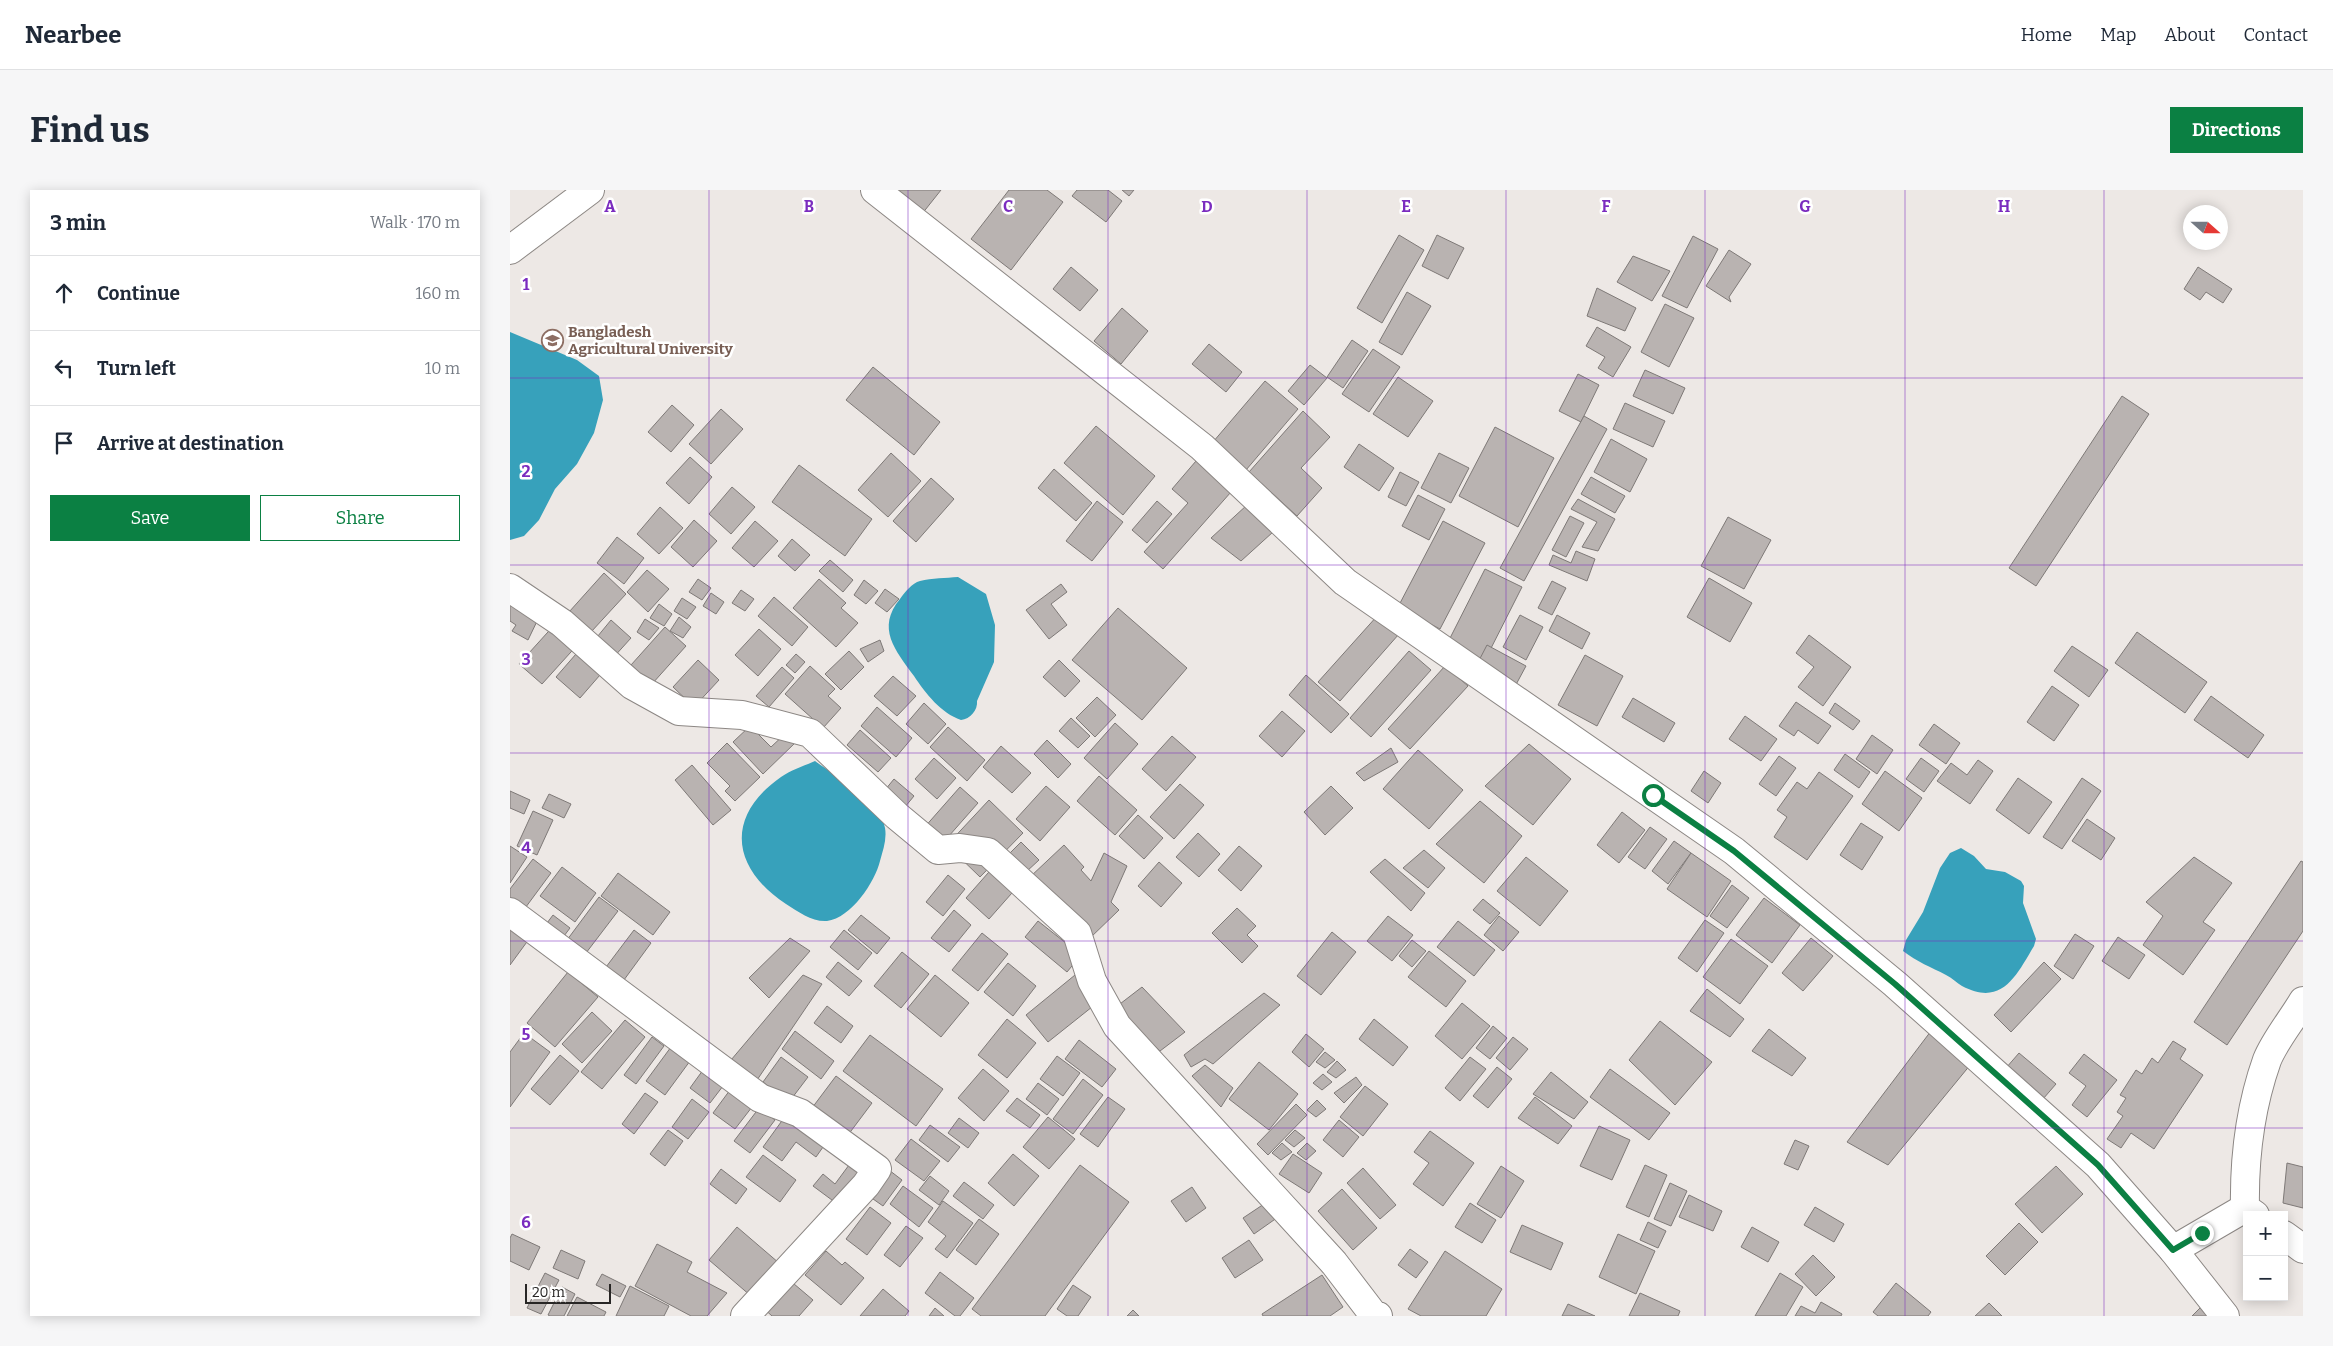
<!DOCTYPE html>
<html lang="en">
<head>
<meta charset="utf-8">
<style>
  :root { --surface:#fff; --page:#f6f6f7; --text:#1f2937; --muted:#747a83; --line:#e0e1e3; --accent:#0b8043 }
  body { margin:0; font-family:Bitter,serif; background:var(--page); color:var(--text) }
  .controls { position:absolute; right:15px; bottom:15px; display:grid; overflow:hidden; border-radius:0px; box-shadow:0 2px 12px #0003 }
  .controls button { width:45px; height:45px; display:grid; place-items:center; padding:0; border:0; border-bottom:1px solid var(--line); background:var(--surface); color:var(--text); font:25px sans-serif }
  .compass { position:absolute; left:1673px; top:15px; width:45px; height:45px; border-radius:50%; background:var(--surface); box-shadow:0 2px 12px #0003; rotate:111deg }
  .scale { position:absolute; left:15px; bottom:12px; width:86px; box-sizing:border-box; padding-left:5px; border:2px solid #282625; border-top:0; font-size:14px; line-height:18px; white-space:nowrap; color:#282625; -webkit-text-stroke:4px #fff; paint-order:stroke }
  .stop { position:absolute; width:15px; height:15px; margin:-11px; border:4px solid #0b8043; border-radius:50%; background:#fff }
  .stop.end { background:#0b8043; border-color:#fff; box-shadow:0 1px 5px #0008 }
  .list { margin:0; padding:0; list-style:none }
  h2 { display:flex; justify-content:space-between; align-items:center; height:65px; margin:0; padding:0 20px; font-size:21px }
  h2 small { font-size:16px; font-weight:400; color:var(--muted) }
  .list li { display:grid; grid-template-columns:32px 1fr auto; gap:15px; align-items:center; box-sizing:border-box; height:75px; padding:0 20px; border-top:1px solid var(--line) }
  .list b { display:block; font-size:19px; white-space:nowrap }
  .list em { font-size:16px; font-style:normal; color:var(--muted) }
  .actions { display:flex; gap:10px; padding:15px 20px }
  .actions a { flex:1; padding:11px 0; border:1px solid var(--accent); border-radius:0px; text-align:center; font-size:18px; color:var(--accent) }
  .actions .main { background:var(--accent); color:#fff }
  .icon { flex:none; width:28px; height:28px; fill:none; stroke:currentColor; stroke-width:2; stroke-linecap:round; stroke-linejoin:round }
  .map { position:relative; flex:none; width:1793px; height:1126px; overflow:hidden; border-radius:0px }
  header { display:flex; align-items:center; gap:30px; box-sizing:border-box; height:70px; padding:0 25px; background:var(--surface); border-bottom:1px solid var(--line) }
  header strong { font-size:24px }
  nav { display:flex; gap:28px; margin-inline-start:auto; font-size:18px }
  .intro { display:flex; align-items:center; justify-content:space-between; box-sizing:border-box; height:120px; padding:0 30px }
  h1 { margin:0; font-size:35px }
  .button { padding:12px 22px; border-radius:0px; background:var(--accent); color:#fff; font-size:18px; font-weight:700 }
  main { display:flex; gap:30px; padding:0 30px }
  aside { flex:1; background:var(--surface); border-radius:0px; box-shadow:0 2px 12px #0003 }
  .map>svg:first-child { display:block }
</style>
</head>
<body>
<header>
<strong>Nearbee</strong>
<nav><a>Home</a><a>Map</a><a>About</a><a>Contact</a></nav>
</header>
<div class="intro"><h1>Find us</h1><a class="button">Directions</a></div>
<main>
<aside>
<h2>3 min<small>Walk · 170 m</small></h2>
<ul class="list">
<li><svg class="icon" aria-label="ahead" viewBox="0 0 24 24"><path d="M12 20V5M6 11l6-6 6 6"/></svg><div><b>Continue</b></div><em>160 m</em></li>
<li><svg class="icon" aria-label="left" viewBox="0 0 24 24"><path d="M17 20v-9H6M10 6l-5 5 5 5"/></svg><div><b>Turn left</b></div><em>10 m</em></li>
<li><svg class="icon" aria-label="arrive" viewBox="0 0 24 24"><path d="M6 21V4h12l-3 4 3 4H6"/></svg><div><b>Arrive at destination</b></div></li>
</ul>
<div class="actions"><a class="main">Save</a><a>Share</a></div>
</aside>
<div class="map">
<svg width="1793" height="1126" viewBox="0 0 1793 1126">
  <rect width="100%" height="100%" fill="#ede8e5"/>
  <g fill="#37a1bb">
    <polygon points="0,142 67,170 89,186 93,210 84,243 67,274 45,299 29,330 14,346 0,350"/>
    <path d="M448,387l28,17 9,31 -1,37 -17,39c1,9 -7,18 -16,19 -20,-7 -35,-26 -47,-44 -19,-26 -38,-48 -14,-77 5,-7 12,-16 20,-18 12,-3 26,-3 38,-4z"/>
    <path d="M305,571c20,15 66,40 70,67 2,11 -2,22 -5,33 -5,21 -29,57 -53,60 -15,1 -28,-9 -41,-17 -55,-36 -61,-88 -5,-127 10,-7 23,-11 34,-16z"/>
    <path d="M1451,658l13,8 12,13 19,3 16,9 3,5 -1,17 13,36 -2,7c-18,30 -32,61 -72,40 -5,-3 -10,-8 -16,-11 -15,-8 -29,-13 -43,-24l3,-11 17,-28 17,-44 10,-15z"/>
  </g>
  <g fill="#b9b3b1" stroke="#7e7977">
    <polygon points="364,0 431,0 404,34"/>
    <polygon points="499,0 537,0 553,12 501,80 461,49"/>
    <polygon points="567,0 598,0 612,11 596,32 562,6"/>
    <polygon points="612,0 624,0 619,6"/>
    <polygon points="889,45 914,60 872,133 847,118"/>
    <polygon points="927,45 954,58 938,89 912,76"/>
    <polygon points="1183,46 1208,59 1177,118 1152,106"/>
    <polygon points="1219,60 1241,74 1219,107 1221,112 1196,96"/>
    <polygon points="1123,66 1160,81 1142,111 1107,92"/>
    <polygon points="561,77 588,100 570,121 543,99"/>
    <polygon points="1688,77 1722,99 1713,113 1696,102 1690,110 1674,99"/>
    <polygon points="1087,98 1126,118 1115,141 1077,126"/>
    <polygon points="897,102 921,116 892,165 869,152"/>
    <polygon points="1155,114 1184,128 1159,177 1131,162"/>
    <polygon points="612,118 638,141 611,174 584,151"/>
    <polygon points="1087,137 1121,157 1103,187 1088,178 1095,167 1076,156"/>
    <polygon points="842,150 858,161 833,198 817,187"/>
    <polygon points="699,154 732,182 716,202 682,174"/>
    <polygon points="863,159 890,177 859,222 832,204"/>
    <polygon points="800,175 817,188 794,215 778,201"/>
    <polygon points="363,177 430,232 404,265 336,210"/>
    <polygon points="1135,180 1175,198 1163,224 1123,206"/>
    <polygon points="1068,184 1089,195 1071,232 1049,221"/>
    <polygon points="888,187 923,211 898,247 863,224"/>
    <polygon points="755,191 788,219 736,280 703,252"/>
    <polygon points="1612,206 1639,224 1526,396 1499,378"/>
    <polygon points="1115,213 1155,231 1143,257 1103,239"/>
    <polygon points="162,215 184,235 161,262 138,242"/>
    <polygon points="211,219 233,239 201,274 179,254"/>
    <polygon points="793,221 820,247 791,278 812,298 787,326 739,282"/>
    <polygon points="1074,226 1097,239 1014,391 990,378"/>
    <polygon points="586,236 645,286 613,325 554,273"/>
    <polygon points="985,237 1044,268 1008,337 949,306"/>
    <polygon points="1101,249 1137,269 1120,302 1084,282"/>
    <polygon points="849,254 884,278 869,301 834,277"/>
    <polygon points="381,263 411,291 378,327 348,300"/>
    <polygon points="929,263 959,278 941,313 911,298"/>
    <polygon points="180,267 202,287 179,314 156,293"/>
    <polygon points="686,271 721,302 653,379 634,362 678,313 662,299"/>
    <polygon points="289,275 362,329 335,366 262,312"/>
    <polygon points="544,279 582,313 566,331 528,298"/>
    <polygon points="890,282 909,292 896,316 878,307"/>
    <polygon points="1081,287 1115,306 1105,323 1071,304"/>
    <polygon points="421,288 444,309 406,352 383,331"/>
    <polygon points="222,297 245,317 221,344 199,324"/>
    <polygon points="908,305 935,319 919,350 892,336"/>
    <polygon points="1068,309 1105,329 1088,361 1072,357 1087,332 1061,319"/>
    <polygon points="587,311 613,332 582,371 556,351"/>
    <polygon points="647,311 662,324 637,353 622,340"/>
    <polygon points="737,315 763,342 731,371 701,348"/>
    <polygon points="150,317 173,338 149,364 127,344"/>
    <polygon points="1060,326 1074,333 1056,367 1042,360"/>
    <polygon points="1218,327 1261,350 1234,399 1191,376"/>
    <polygon points="184,330 207,351 183,377 161,357"/>
    <polygon points="245,331 268,351 244,377 222,358"/>
    <polygon points="933,331 975,353 930,439 888,417"/>
    <polygon points="107,347 134,368 114,394 87,373"/>
    <polygon points="282,349 300,365 285,381 268,366"/>
    <polygon points="1066,361 1085,369 1077,391 1039,375 1043,365 1061,373"/>
    <polygon points="320,370 343,390 333,402 309,381"/>
    <polygon points="975,379 1012,397 973,474 936,456"/>
    <polygon points="137,380 159,399 138,422 117,402"/>
    <polygon points="94,383 116,404 81,442 59,422"/>
    <polygon points="1199,388 1242,413 1220,452 1177,427"/>
    <polygon points="188,389 201,398 192,410 179,402"/>
    <polygon points="309,389 336,413 331,418 348,433 326,457 283,418"/>
    <polygon points="354,390 368,401 356,414 344,405"/>
    <polygon points="1042,391 1056,398 1042,425 1028,418"/>
    <polygon points="551,394 557,402 541,414 557,435 539,449 516,420"/>
    <polygon points="375,399 389,409 377,422 365,413"/>
    <polygon points="231,400 244,409 235,421 222,413"/>
    <polygon points="201,403 214,412 206,424 193,416"/>
    <polygon points="264,407 298,437 282,456 248,426"/>
    <polygon points="0,408 30,425 18,450 2,441 6,435 0,431"/>
    <polygon points="172,408 186,417 177,429 164,421"/>
    <polygon points="149,414 162,424 154,436 140,428"/>
    <polygon points="608,418 677,478 632,530 562,470"/>
    <polygon points="868,425 889,444 830,511 808,492"/>
    <polygon points="1010,425 1033,437 1016,470 993,457"/>
    <polygon points="1047,425 1080,443 1072,459 1039,441"/>
    <polygon points="169,427 181,437 173,448 160,441"/>
    <polygon points="135,429 149,438 139,450 127,442"/>
    <polygon points="101,430 121,448 102,469 83,452"/>
    <polygon points="47,432 70,452 32,494 9,474"/>
    <polygon points="155,437 176,456 142,494 121,475"/>
    <polygon points="249,439 271,459 248,486 225,465"/>
    <polygon points="1627,442 1697,492 1675,523 1605,473"/>
    <polygon points="1299,445 1341,477 1313,516 1288,497 1304,477 1286,463"/>
    <polygon points="370,450 374,461 358,472 350,459"/>
    <polygon points="977,455 1016,476 1002,502 963,482"/>
    <polygon points="1562,456 1598,480 1579,507 1544,481"/>
    <polygon points="339,461 354,477 331,500 315,484"/>
    <polygon points="899,461 921,480 861,547 840,528"/>
    <polygon points="66,464 90,485 70,508 46,487"/>
    <polygon points="286,464 295,472 285,483 276,475"/>
    <polygon points="1075,465 1113,486 1087,536 1048,515"/>
    <polygon points="188,470 209,490 184,517 163,497"/>
    <polygon points="549,470 570,491 555,507 533,487"/>
    <polygon points="300,476 325,499 318,506 331,518 313,538 275,504"/>
    <polygon points="935,476 958,496 900,559 878,539"/>
    <polygon points="272,477 284,488 259,517 246,506"/>
    <polygon points="796,485 839,524 821,543 779,505"/>
    <polygon points="383,486 406,506 387,526 364,506"/>
    <polygon points="1542,496 1569,515 1544,551 1517,532"/>
    <polygon points="1701,506 1754,545 1738,568 1684,530"/>
    <polygon points="587,507 606,525 585,547 566,528"/>
    <polygon points="1123,508 1165,533 1154,552 1112,527"/>
    <polygon points="1286,512 1321,536 1308,554 1288,540 1284,546 1269,536"/>
    <polygon points="414,513 436,534 418,554 396,534"/>
    <polygon points="1325,513 1350,531 1343,540 1319,523"/>
    <polygon points="367,517 402,548 386,567 351,536"/>
    <polygon points="772,521 795,541 772,567 749,546"/>
    <polygon points="1235,526 1267,549 1251,571 1219,549"/>
    <polygon points="561,528 580,546 568,558 549,541"/>
    <polygon points="605,533 628,554 597,589 574,568"/>
    <polygon points="1424,534 1450,553 1436,574 1409,555"/>
    <polygon points="240,536 261,557 277,542 286,552 253,584 223,552"/>
    <polygon points="438,537 475,570 457,591 420,557"/>
    <polygon points="350,540 381,568 368,582 337,555"/>
    <polygon points="1362,545 1383,560 1367,584 1346,569"/>
    <polygon points="662,546 686,567 656,601 632,579"/>
    <polygon points="537,550 561,574 548,588 524,564"/>
    <polygon points="217,553 250,587 225,611 215,601 220,596 197,573"/>
    <polygon points="1019,554 1061,589 1023,635 975,596"/>
    <polygon points="491,556 521,583 502,603 473,577"/>
    <polygon points="881,558 888,572 854,591 846,583"/>
    <polygon points="908,560 953,600 919,639 873,599"/>
    <polygon points="1335,564 1360,582 1349,598 1324,580"/>
    <polygon points="1269,566 1286,578 1266,606 1249,594"/>
    <polygon points="424,568 446,588 427,609 405,589"/>
    <polygon points="1411,568 1429,581 1414,602 1396,589"/>
    <polygon points="1468,570 1483,581 1460,614 1427,591 1441,573 1457,585"/>
    <polygon points="182,575 221,620 203,635 165,590"/>
    <polygon points="1194,581 1211,593 1198,613 1181,601"/>
    <polygon points="1375,581 1412,608 1389,641 1352,614"/>
    <polygon points="1309,582 1343,606 1297,670 1264,647 1277,627 1267,620 1287,592 1297,599"/>
    <polygon points="589,586 627,620 605,645 567,611"/>
    <polygon points="1508,588 1542,612 1519,644 1486,620"/>
    <polygon points="1572,588 1591,601 1552,659 1533,647"/>
    <polygon points="384,589 404,606 395,617 375,600"/>
    <polygon points="670,594 694,615 664,649 640,627"/>
    <polygon points="536,596 560,617 530,651 506,629"/>
    <polygon points="821,596 843,618 815,645 794,622"/>
    <polygon points="450,597 468,613 431,655 413,639"/>
    <polygon points="0,601 20,610 14,624 0,618"/>
    <polygon points="39,604 61,614 54,628 32,618"/>
    <polygon points="479,610 513,643 470,687 437,655"/>
    <polygon points="970,611 1012,646 974,693 926,654"/>
    <polygon points="23,621 43,630 27,665 7,656"/>
    <polygon points="1112,622 1135,640 1109,673 1087,655"/>
    <polygon points="628,625 653,648 634,669 609,646"/>
    <polygon points="1577,629 1605,648 1591,670 1562,651"/>
    <polygon points="1351,633 1373,647 1352,680 1330,665"/>
    <polygon points="1140,637 1157,649 1135,679 1118,667"/>
    <polygon points="688,643 710,664 689,687 666,667"/>
    <polygon points="1164,651 1181,663 1158,694 1142,681"/>
    <polygon points="511,652 529,670 516,682 499,664"/>
    <polygon points="554,655 574,677 571,680 581,691 594,663 617,676 601,712 609,720 579,749 520,687"/>
    <polygon points="0,656 17,667 0,693"/>
    <polygon points="729,656 752,676 731,701 708,680"/>
    <polygon points="914,660 935,678 918,698 893,678"/>
    <polygon points="1181,663 1221,691 1197,727 1157,699"/>
    <polygon points="1016,667 1058,701 1030,736 987,701"/>
    <polygon points="1684,667 1722,693 1693,732 1705,740 1673,785 1633,755 1653,726 1636,712"/>
    <polygon points="23,669 41,683 10,725 0,717 0,699"/>
    <polygon points="875,669 915,703 901,721 860,682"/>
    <polygon points="1791,671 1793,672 1793,741 1717,855 1684,832"/>
    <polygon points="649,672 672,693 651,717 628,696"/>
    <polygon points="486,674 509,695 479,729 456,708"/>
    <polygon points="52,677 86,703 65,732 30,706"/>
    <polygon points="108,683 160,722 143,745 91,706"/>
    <polygon points="438,685 455,699 433,726 416,712"/>
    <polygon points="1222,695 1239,708 1217,738 1200,726"/>
    <polygon points="89,707 108,721 76,763 57,750"/>
    <polygon points="1254,708 1290,735 1262,773 1226,745"/>
    <polygon points="973,709 990,723 980,734 963,720"/>
    <polygon points="727,718 746,736 737,745 748,756 732,773 702,743"/>
    <polygon points="444,720 461,735 439,762 421,748"/>
    <polygon points="43,725 60,738 48,754 31,741"/>
    <polygon points="351,725 380,748 367,764 338,740"/>
    <polygon points="878,726 903,745 882,771 857,751"/>
    <polygon points="989,726 1009,742 993,761 974,745"/>
    <polygon points="1195,730 1214,743 1187,782 1168,768"/>
    <polygon points="528,731 571,765 557,782 515,747"/>
    <polygon points="948,731 985,760 964,786 927,757"/>
    <polygon points="0,734 22,745 0,775"/>
    <polygon points="124,740 141,753 111,794 93,781"/>
    <polygon points="334,740 362,763 348,780 320,757"/>
    <polygon points="822,742 846,762 811,805 787,786"/>
    <polygon points="472,743 498,764 468,801 442,780"/>
    <polygon points="1565,744 1584,756 1563,789 1544,776"/>
    <polygon points="1608,747 1635,765 1619,789 1592,771"/>
    <polygon points="280,748 300,761 259,808 239,788"/>
    <polygon points="1301,748 1323,766 1293,801 1272,783"/>
    <polygon points="1221,749 1258,776 1230,814 1193,787"/>
    <polygon points="902,750 916,761 902,777 889,766"/>
    <polygon points="919,761 956,791 936,817 898,787"/>
    <polygon points="392,762 419,784 391,818 364,796"/>
    <polygon points="328,772 352,791 339,806 316,787"/>
    <polygon points="1534,772 1551,789 1501,842 1484,825"/>
    <polygon points="498,773 526,796 503,826 474,802"/>
    <polygon points="58,782 88,807 45,857 17,833"/>
    <polygon points="293,785 312,794 245,893 221,870"/>
    <polygon points="425,785 459,813 431,847 397,819"/>
    <polygon points="565,785 587,813 538,852 516,825"/>
    <polygon points="632,797 675,842 650,861 606,817"/>
    <polygon points="1197,799 1234,829 1220,847 1180,821"/>
    <polygon points="754,803 770,815 703,874 695,869 681,877 674,865"/>
    <polygon points="952,813 980,836 952,869 925,846"/>
    <polygon points="317,816 343,836 331,853 304,833"/>
    <polygon points="82,822 102,841 72,873 52,854"/>
    <polygon points="497,829 526,853 497,888 468,865"/>
    <polygon points="864,829 898,857 883,876 849,849"/>
    <polygon points="115,830 135,847 92,899 71,882"/>
    <polygon points="1150,831 1202,872 1165,915 1119,870"/>
    <polygon points="983,836 997,848 980,869 966,858"/>
    <polygon points="1259,839 1296,868 1282,886 1242,861"/>
    <polygon points="285,841 324,871 311,889 272,859"/>
    <polygon points="1421,841 1461,874 1378,975 1337,952"/>
    <polygon points="14,843 40,862 0,917 0,862"/>
    <polygon points="796,844 814,859 799,877 782,862"/>
    <polygon points="360,845 433,899 406,936 333,881"/>
    <polygon points="142,847 154,856 126,894 114,885"/>
    <polygon points="1003,847 1018,859 1000,880 986,868"/>
    <polygon points="569,850 606,879 592,897 555,869"/>
    <polygon points="1663,851 1676,859 1670,869 1693,885 1644,959 1621,943 1611,958 1597,949 1613,926 1607,922 1616,908 1610,905 1626,880 1632,884 1642,868 1648,873"/>
    <polygon points="161,857 180,871 155,905 136,891"/>
    <polygon points="815,862 825,870 815,878 806,872"/>
    <polygon points="1509,863 1546,894 1533,909 1496,878"/>
    <polygon points="1574,864 1607,890 1577,927 1562,915 1576,896 1559,883"/>
    <polygon points="50,865 69,881 40,915 21,899"/>
    <polygon points="547,866 570,883 553,906 530,889"/>
    <polygon points="271,867 298,887 279,912 253,892"/>
    <polygon points="960,867 976,879 950,911 935,898"/>
    <polygon points="827,871 836,880 826,888 817,882"/>
    <polygon points="749,872 788,904 759,940 719,909"/>
    <polygon points="695,875 723,898 711,917 682,886"/>
    <polygon points="987,877 1002,889 978,918 963,906"/>
    <polygon points="473,879 499,901 474,931 448,908"/>
    <polygon points="1100,879 1160,923 1139,950 1080,907"/>
    <polygon points="193,880 213,896 200,913 180,898"/>
    <polygon points="1041,882 1078,912 1064,929 1023,904"/>
    <polygon points="813,884 822,892 812,900 803,893"/>
    <polygon points="326,886 362,913 335,949 299,922"/>
    <polygon points="846,887 852,895 834,913 824,903"/>
    <polygon points="573,889 593,905 563,944 543,929"/>
    <polygon points="528,893 549,909 537,925 516,909"/>
    <polygon points="855,896 878,914 853,946 830,927"/>
    <polygon points="220,900 242,917 225,939 203,923"/>
    <polygon points="135,903 148,912 124,944 112,934"/>
    <polygon points="598,907 615,919 588,957 570,944"/>
    <polygon points="1025,907 1062,936 1048,954 1008,928"/>
    <polygon points="507,908 530,925 520,938 496,921"/>
    <polygon points="182,909 199,922 178,949 162,937"/>
    <polygon points="807,910 816,919 806,927 797,920"/>
    <polygon points="786,914 797,925 758,965 747,954"/>
    <polygon points="249,918 265,930 240,963 224,951"/>
    <polygon points="279,921 318,950 306,967 286,952 272,971 253,957"/>
    <polygon points="538,927 565,949 539,979 513,957"/>
    <polygon points="449,928 469,943 458,958 438,943"/>
    <polygon points="829,930 849,947 833,967 813,950"/>
    <polygon points="420,935 450,957 438,972 409,950"/>
    <polygon points="1089,936 1120,950 1102,990 1070,976"/>
    <polygon points="158,940 173,951 155,976 140,964"/>
    <polygon points="785,940 795,948 784,957 775,950"/>
    <polygon points="920,941 964,973 933,1016 903,994 919,973 904,962"/>
    <polygon points="401,949 430,971 414,991 385,970"/>
    <polygon points="1285,950 1299,956 1288,980 1274,974"/>
    <polygon points="772,953 782,962 771,970 762,963"/>
    <polygon points="797,953 806,961 796,970 787,963"/>
    <polygon points="503,964 529,986 504,1016 478,993"/>
    <polygon points="783,964 812,983 799,1003 769,984"/>
    <polygon points="253,965 286,990 270,1012 236,987"/>
    <polygon points="1777,973 1793,977 1793,1018 1773,1013"/>
    <polygon points="339,975 353,986 330,1016 303,996 313,984 325,994"/>
    <polygon points="570,975 619,1012 535,1126 471,1126 462,1119"/>
    <polygon points="1135,975 1157,985 1139,1027 1116,1017"/>
    <polygon points="991,976 1014,991 991,1028 967,1014"/>
    <polygon points="1546,976 1573,1004 1532,1043 1505,1014"/>
    <polygon points="375,977 392,990 373,1016 356,1004"/>
    <polygon points="853,978 886,1015 870,1029 837,993"/>
    <polygon points="211,979 237,999 226,1014 200,994"/>
    <polygon points="420,986 439,1001 429,1015 409,1000"/>
    <polygon points="454,992 484,1015 473,1029 443,1006"/>
    <polygon points="1160,993 1177,1001 1161,1036 1144,1029"/>
    <polygon points="393,996 423,1018 409,1037 380,1014"/>
    <polygon points="682,997 696,1018 676,1032 661,1011"/>
    <polygon points="832,999 867,1038 843,1060 808,1021"/>
    <polygon points="1179,1005 1212,1021 1203,1041 1169,1027"/>
    <polygon points="760,1010 771,1025 744,1044 733,1028"/>
    <polygon points="433,1011 463,1033 437,1068 425,1059 436,1046 418,1032"/>
    <polygon points="960,1013 986,1030 972,1053 945,1037"/>
    <polygon points="360,1017 381,1033 357,1065 336,1049"/>
    <polygon points="1305,1017 1334,1034 1324,1052 1294,1035"/>
    <polygon points="469,1029 489,1044 466,1075 446,1060"/>
    <polygon points="1138,1032 1156,1041 1148,1058 1130,1050"/>
    <polygon points="1509,1033 1528,1052 1495,1085 1476,1066"/>
    <polygon points="1012,1035 1053,1053 1041,1080 1000,1062"/>
    <polygon points="396,1036 413,1048 390,1077 374,1065"/>
    <polygon points="227,1037 269,1073 241,1106 199,1070"/>
    <polygon points="1242,1037 1269,1052 1258,1072 1231,1057"/>
    <polygon points="2,1044 30,1057 19,1080 0,1071 0,1048"/>
    <polygon points="1108,1044 1145,1061 1126,1104 1089,1087"/>
    <polygon points="739,1050 753,1070 725,1088 712,1068"/>
    <polygon points="147,1054 182,1072 177,1082 217,1103 197,1126 181,1126 125,1096"/>
    <polygon points="900,1059 918,1072 906,1088 888,1075"/>
    <polygon points="51,1060 75,1071 68,1089 43,1078"/>
    <polygon points="316,1061 332,1075 335,1072 354,1088 331,1115 295,1085"/>
    <polygon points="935,1061 992,1099 976,1126 911,1126 898,1119"/>
    <polygon points="1303,1065 1325,1087 1306,1106 1285,1084"/>
    <polygon points="430,1082 464,1108 450,1126 445,1126 415,1103"/>
    <polygon points="35,1083 49,1090 31,1124 17,1118"/>
    <polygon points="1270,1083 1293,1097 1276,1126 1245,1126"/>
    <polygon points="92,1084 116,1096 110,1107 86,1095"/>
    <polygon points="812,1085 833,1117 820,1126 753,1126 752,1124"/>
    <polygon points="277,1088 303,1110 289,1126 262,1126 252,1117"/>
    <polygon points="1386,1093 1421,1122 1418,1126 1368,1126 1363,1122"/>
    <polygon points="563,1095 581,1107 568,1126 557,1126 547,1119"/>
    <polygon points="120,1096 159,1116 154,1126 106,1126"/>
    <polygon points="52,1097 65,1104 54,1126 40,1126 38,1125"/>
    <polygon points="373,1099 399,1121 395,1126 350,1126"/>
    <polygon points="1130,1103 1170,1121 1168,1126 1119,1126"/>
    <polygon points="67,1107 96,1122 94,1126 57,1126"/>
    <polygon points="1311,1112 1332,1124 1331,1126 1285,1126 1291,1116 1305,1123"/>
    <polygon points="1479,1113 1492,1126 1465,1126"/>
    <polygon points="1058,1114 1085,1126 1052,1126"/>
    <polygon points="1691,1117 1700,1126 1682,1126"/>
    <polygon points="425,1118 434,1126 419,1126"/>
    <polygon points="623,1120 629,1126 617,1126"/>
  </g>
  <g fill="none" stroke-linecap="round" stroke-linejoin="round">
    <defs>
      <g id="minor">
        <polyline points="365,0 692,257 835,392 1224,661 1385,794 1588,975 1663,1060 1715,1126"/>
        <polyline points="0,60 80,0"/>
        <polyline points="0,398 52,433 122,495 169,521 232,525 300,543 387,626 428,660 450,658 478,662 567,743 582,791 607,836 824,1073 863,1124 868,1126"/>
        <polyline points="0,722 250,908 290,923 367,979 356,995 235,1126"/>
        <path d="M1745,1025l-10,-7c-1,-51 5,-100 22,-148 8,-20 25,-40 36,-59"/>
        <polyline points="1774,1045 1793,1059"/>
        <polyline points="1663,1060 1735,1018"/>
      </g>
    </defs>
    <use href="#minor" stroke="#8c8784" stroke-width="30"/>
    <use href="#minor" stroke="#fff" stroke-width="28"/>
  </g>
  <g fill="none" stroke-linecap="round" stroke-linejoin="round">
    <polyline stroke="#0b8043" stroke-width="6" points="1143,605 1224,661 1385,794 1588,975 1663,1060 1692,1043"/>
  </g>
  <path fill="none" stroke="#7b2cbf" stroke-width="1" stroke-opacity="0.55" d="M199,0v1126M398,0v1126M598,0v1126M797,0v1126M996,0v1126M1195,0v1126M1395,0v1126M1594,0v1126M0,188h1793M0,375h1793M0,563h1793M0,751h1793M0,938h1793"/>
  <defs>
    <symbol id="university-ring" viewBox="-11 -11 22 22"><circle r="9.5" fill="#fff" stroke="#8d6e63" stroke-width="1.5"/><path d="M0-5L7-2L0 1L-7-2ZM-4 1L0 2.5L4 1V4Q0 6-4 4Z" fill="#8d6e63"/></symbol>
  </defs>
  <g fill-rule="evenodd">
    <use href="#university-ring" x="30" y="138" width="25" height="25"/>
  </g>
  <g text-anchor="middle" stroke-width="5" stroke-linejoin="round" paint-order="stroke">
    <g font-size="15" font-weight="bold" fill="#785e54" stroke="#fff" text-anchor="start">
      <text x="58" y="147">Bangladesh<tspan x="58" dy="17">Agricultural University</tspan></text>
    </g>
  </g>
  <g font-size="16" text-anchor="middle" font-weight="bold" fill="#7b2cbf" stroke="#fff" stroke-width="5" stroke-linejoin="round" paint-order="stroke">
    <text x="100" y="22">A</text>
    <text x="299" y="22">B</text>
    <text x="498" y="22">C</text>
    <text x="697" y="22">D</text>
    <text x="896" y="22">E</text>
    <text x="1096" y="22">F</text>
    <text x="1295" y="22">G</text>
    <text x="1494" y="22">H</text>
    <text x="16" y="100">1</text>
    <text x="16" y="287">2</text>
    <text x="16" y="475">3</text>
    <text x="16" y="663">4</text>
    <text x="16" y="850">5</text>
    <text x="16" y="1038">6</text>
  </g>
</svg>
<div class="controls">
<button>+</button>
<button>−</button>
</div>
<svg class="compass" viewBox="-18 -18 36 36"><path d="M0-13l5 13h-10z" fill="#e53935"/><path d="M0 13l5-13h-10z" fill="#747a83"/></svg>
<div class="scale">20 m</div>
<div class="stop" style="left:1143px;top:605px"></div>
<div class="stop end" style="left:1692px;top:1043px"></div>
</div>
</main>
</body>
</html>
